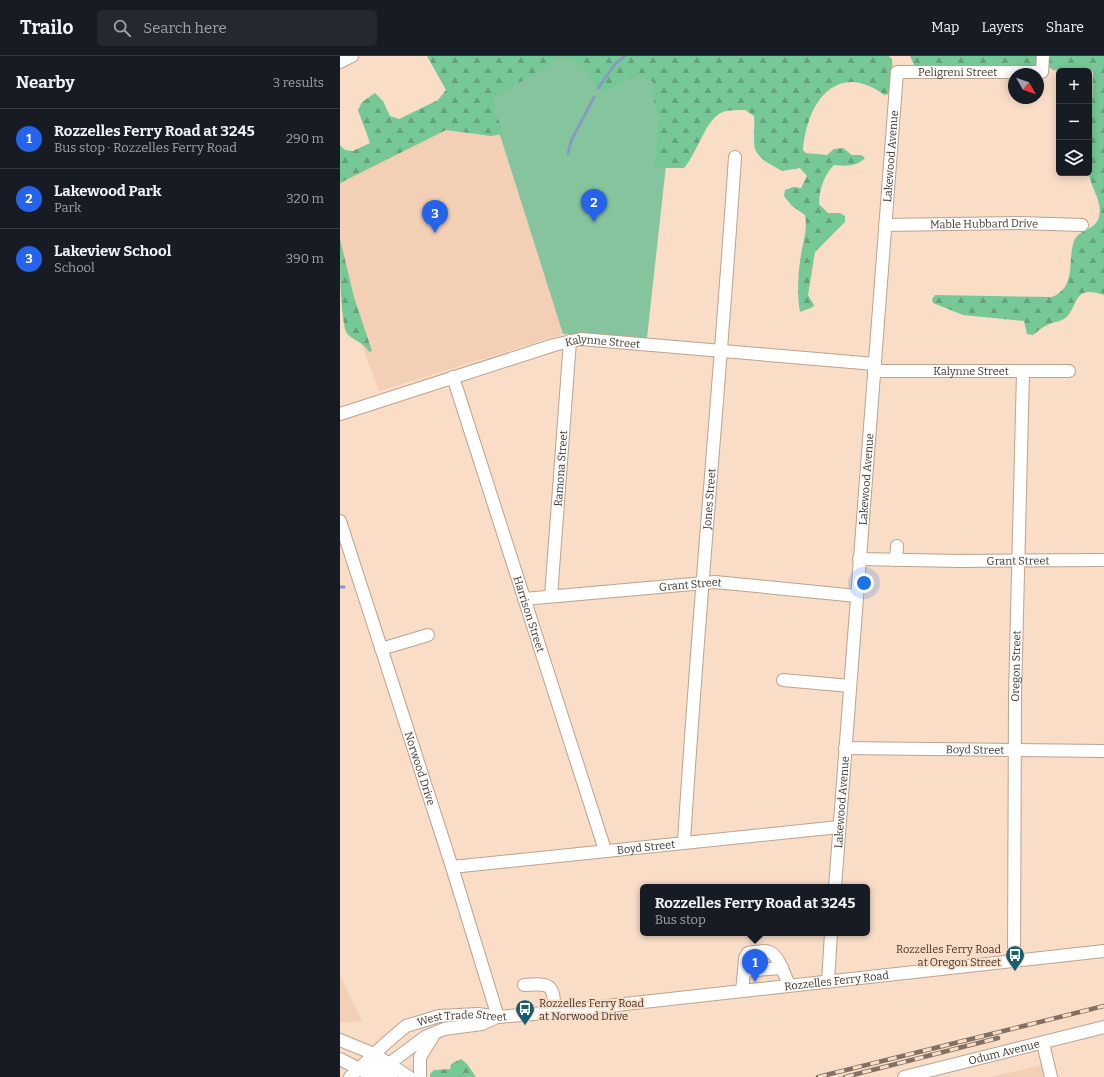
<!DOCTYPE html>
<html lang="en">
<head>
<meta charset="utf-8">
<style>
  :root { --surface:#171b24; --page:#242831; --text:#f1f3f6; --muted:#9ea1a6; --line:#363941; --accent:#2563eb }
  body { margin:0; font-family:Bitter,serif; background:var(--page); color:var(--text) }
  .controls { position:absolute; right:12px; top:12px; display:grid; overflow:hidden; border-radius:6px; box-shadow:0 2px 10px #0003 }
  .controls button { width:36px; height:36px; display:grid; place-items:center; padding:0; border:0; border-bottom:1px solid var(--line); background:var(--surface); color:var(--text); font:20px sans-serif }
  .compass { position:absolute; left:668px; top:12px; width:36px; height:36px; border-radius:50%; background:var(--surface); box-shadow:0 2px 10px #0003; rotate:130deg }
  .you { position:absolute; left:524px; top:527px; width:14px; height:14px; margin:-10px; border:3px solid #fff; border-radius:50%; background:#1a73e8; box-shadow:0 0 0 6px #1a73e833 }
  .badge { display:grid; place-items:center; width:26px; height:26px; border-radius:50%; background:var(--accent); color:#fff; font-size:13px; font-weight:700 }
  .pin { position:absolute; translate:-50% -33px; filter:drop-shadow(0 1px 2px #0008) }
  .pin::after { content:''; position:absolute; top:21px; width:14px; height:12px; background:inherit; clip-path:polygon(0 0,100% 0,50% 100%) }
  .popup { position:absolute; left:300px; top:828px; width:230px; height:52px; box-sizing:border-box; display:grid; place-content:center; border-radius:6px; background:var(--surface); filter:drop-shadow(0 1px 3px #0005); font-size:13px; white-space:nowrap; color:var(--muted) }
  .popup b { font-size:15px; color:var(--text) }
  .popup::after { content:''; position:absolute; left:50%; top:100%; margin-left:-8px; border:8px solid transparent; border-top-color:var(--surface) }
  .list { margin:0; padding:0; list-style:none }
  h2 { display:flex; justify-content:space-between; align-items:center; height:52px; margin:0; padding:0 16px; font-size:17px }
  h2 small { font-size:13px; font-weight:400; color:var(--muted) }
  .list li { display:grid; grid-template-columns:26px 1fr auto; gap:12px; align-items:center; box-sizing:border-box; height:60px; padding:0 16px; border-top:1px solid var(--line) }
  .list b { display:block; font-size:15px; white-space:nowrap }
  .list p { margin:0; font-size:13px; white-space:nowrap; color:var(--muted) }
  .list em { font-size:13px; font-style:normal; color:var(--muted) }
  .icon { flex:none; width:22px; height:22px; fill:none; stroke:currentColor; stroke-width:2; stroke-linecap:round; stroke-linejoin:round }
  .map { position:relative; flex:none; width:764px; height:1021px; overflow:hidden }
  header { display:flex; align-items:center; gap:24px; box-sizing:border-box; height:56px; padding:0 20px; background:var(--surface); border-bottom:1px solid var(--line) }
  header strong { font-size:19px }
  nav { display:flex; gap:22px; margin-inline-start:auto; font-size:14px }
  .search { width:280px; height:36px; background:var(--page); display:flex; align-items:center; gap:10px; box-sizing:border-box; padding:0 14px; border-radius:6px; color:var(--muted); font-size:15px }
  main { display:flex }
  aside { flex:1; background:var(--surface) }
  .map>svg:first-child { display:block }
</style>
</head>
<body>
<header>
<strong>Trailo</strong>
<div class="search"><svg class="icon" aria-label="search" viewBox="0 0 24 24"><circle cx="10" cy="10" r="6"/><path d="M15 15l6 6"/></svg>Search here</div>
<nav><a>Map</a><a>Layers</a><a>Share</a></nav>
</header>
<main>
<aside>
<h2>Nearby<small>3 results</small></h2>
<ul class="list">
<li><span class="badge">1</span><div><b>Rozzelles Ferry Road at 3245</b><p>Bus stop · Rozzelles Ferry Road</p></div><em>290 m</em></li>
<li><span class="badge">2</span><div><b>Lakewood Park</b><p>Park</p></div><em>320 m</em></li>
<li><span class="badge">3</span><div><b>Lakeview School</b><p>School</p></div><em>390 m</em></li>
</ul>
</aside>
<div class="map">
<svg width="764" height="1021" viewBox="0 0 764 1021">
  <defs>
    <pattern id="forest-firs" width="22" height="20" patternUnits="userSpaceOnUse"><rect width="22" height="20" fill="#77c897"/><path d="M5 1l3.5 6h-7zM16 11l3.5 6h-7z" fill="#63a37c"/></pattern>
  </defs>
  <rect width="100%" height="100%" fill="#f9ddc7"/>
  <g fill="#f2cfb5">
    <polygon points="147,38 223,278 39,335 0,231 0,124"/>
    <polygon points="0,920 22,965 0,967"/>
    <polygon points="715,1006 718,1021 650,1021"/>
  </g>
  <polygon fill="#86c49e" points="211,0 338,0 307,282 223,278 147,38"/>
  <g fill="url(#forest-firs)">
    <path d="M87,0h462l3,3 1,25 -4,10 -5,1c-8,-7 -20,-12 -31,-13 -34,-1 -48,40 -50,68l3,3 21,2 7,-6 9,-1 9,7h9l4,3c-8,9 -19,8 -31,7 -10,10 -15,25 -15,39l9,9h12l5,3v6l-30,30 -7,43 6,10 -1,2 -13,5c-3,-16 -2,-36 0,-51 2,-16 8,-30 5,-46l-13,-9 -8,-10 1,-6 8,-3 8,1 6,-12 -7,-8 -18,3c-8,-5 -24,-12 -27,-22 -2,-6 0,-24 -1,-33l-9,-6c-6,0 -13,0 -19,1 -20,4 -28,42 -42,57h-25l-4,-2 3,-46 -6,-30 1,-8c-14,-15 -35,5 -49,10l-3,-2c-11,-13 -22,-34 -41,-32l-66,40c-3,12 8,23 8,36l-11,2 -45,-6 -106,53v-38l5,5 8,1 17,-8 -12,-33 4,-8 13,-9 8,8 7,15 9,3 39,-19 8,-10z"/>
    <polygon points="570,0 699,0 697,9 692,12 584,12 574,9"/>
    <path d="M709,0h55v239c-33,-12 -25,14 -40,24 -3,2 -9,3 -12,4 -8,3 -13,7 -19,12l-6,-1 -3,-13 -61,-6 -30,-12 -1,-4 3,-4 117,2c25,-10 15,-36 22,-56 5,-12 22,-11 25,-24 4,-16 -9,-30 -10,-44 -2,-20 1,-39 2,-58 2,-14 1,-29 2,-43l-4,-2h-36l-4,-3z"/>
    <path d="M0,183l14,58 18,54 -3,1c-6,-11 -18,-12 -23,-20 -6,-20 -6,-69 -6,-93z"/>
    <polygon points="121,1003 127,1008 136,1021 90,1021 90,1018 94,1014 110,1013 111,1008"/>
  </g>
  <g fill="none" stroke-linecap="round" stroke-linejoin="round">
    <g stroke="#879cbf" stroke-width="3">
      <polyline points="258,32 276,7 285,0"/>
      <polyline points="228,98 231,85 254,41"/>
      <polyline points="0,531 4,531"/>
    </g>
    <defs>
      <g id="minor">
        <polyline points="0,6 12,0"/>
        <path id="s1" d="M545,169l134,-2 63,2"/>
        <path id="s2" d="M534,315h195"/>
        <path id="s3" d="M113,321l152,473"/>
        <path id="s4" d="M0,358l214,-69 27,-6 294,25"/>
        <path id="s5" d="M0,465l112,346 46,150"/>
        <path id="s6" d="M519,503l100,2 145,-1"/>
        <polyline points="556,504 557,490"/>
        <path id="s7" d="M211,540l19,-255"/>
        <path id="s8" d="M184,543l191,-17 142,14"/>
        <polyline points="41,593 88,579"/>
        <polyline points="443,624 510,630"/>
        <path id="s9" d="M505,692l259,3"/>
        <path id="s10" d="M344,786c14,-229 36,-457 51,-685"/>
        <path id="s11" d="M112,811l387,-40"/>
        <path id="s12" d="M495,831l62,-815h145l1,-16"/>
        <path id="s13" d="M674,905l1,-266 8,-324"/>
        <path d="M404,915l1,-13 3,-5c20,-3 25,-5 34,15"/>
        <polyline points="488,926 491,877"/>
        <path d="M184,929c28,-2 29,-1 31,27"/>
        <polyline points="402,935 404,915 442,912 449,929"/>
        <polyline points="0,984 34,998 69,1021"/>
        <polyline points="703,987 711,1021"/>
        <polyline points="0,1003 25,1016"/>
        <polyline points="34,1012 51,1021"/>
        <path id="s14" d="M10,1021l36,-34 20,-17 33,-10 39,-2 20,3 46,-4 560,-62"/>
        <polyline points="31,1021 85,981 104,973 142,968 157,961"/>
        <polyline points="80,1021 80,1001 93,980"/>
        <path id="s15" d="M564,1021l200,-50"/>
      </g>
    </defs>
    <use href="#minor" stroke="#bda28e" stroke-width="14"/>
    <use href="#minor" stroke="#fff" stroke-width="12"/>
    <defs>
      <g id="rail">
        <polyline points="478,1021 764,950"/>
        <polyline points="505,1021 658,982"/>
      </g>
    </defs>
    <use href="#rail" stroke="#817063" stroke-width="4.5"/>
    <use href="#rail" stroke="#f9ddc7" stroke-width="3" stroke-dasharray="9" stroke-linecap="butt"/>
  </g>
  <defs>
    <symbol id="bus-pin" viewBox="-11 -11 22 30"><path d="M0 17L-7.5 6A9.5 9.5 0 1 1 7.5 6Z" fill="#1a5f71" stroke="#f9ddc7"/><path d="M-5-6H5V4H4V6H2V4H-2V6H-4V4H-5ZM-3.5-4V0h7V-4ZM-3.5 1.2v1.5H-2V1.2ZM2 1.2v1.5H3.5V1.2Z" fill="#fff"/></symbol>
  </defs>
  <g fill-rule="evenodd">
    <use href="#bus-pin" x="664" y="888" width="22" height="30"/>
    <use href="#bus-pin" x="174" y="942" width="22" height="30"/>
  </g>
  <g text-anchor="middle" stroke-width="3.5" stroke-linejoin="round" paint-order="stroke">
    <g font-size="11" fill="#41362d" stroke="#f9ddc7">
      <text dy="4" stroke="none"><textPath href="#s12" startOffset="878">Peligreni Street</textPath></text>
      <text dy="4" stroke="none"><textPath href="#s12" startOffset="733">Lakewood Avenue</textPath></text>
      <text dy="4" stroke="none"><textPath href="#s1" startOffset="99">Mable Hubbard Drive</textPath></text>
      <text dy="4" stroke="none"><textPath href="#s4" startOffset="274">Kalynne Street</textPath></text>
      <text dy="4" stroke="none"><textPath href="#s2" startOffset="97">Kalynne Street</textPath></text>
      <text dy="4" stroke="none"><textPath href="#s7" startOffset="128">Ramona Street</textPath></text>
      <text dy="4" stroke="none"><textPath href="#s12" startOffset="409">Lakewood Avenue</textPath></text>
      <text dy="4" stroke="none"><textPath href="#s10" startOffset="344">Jones Street</textPath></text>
      <text dy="4" stroke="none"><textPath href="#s6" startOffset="159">Grant Street</textPath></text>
      <text dy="4" stroke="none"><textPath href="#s8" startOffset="167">Grant Street</textPath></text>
      <text dy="4" stroke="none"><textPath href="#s3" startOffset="249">Harrison Street</textPath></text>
      <text dy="4" stroke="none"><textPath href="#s13" startOffset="295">Oregon Street</textPath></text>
      <text dy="4" stroke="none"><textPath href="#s9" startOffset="130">Boyd Street</textPath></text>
      <text dy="4" stroke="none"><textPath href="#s5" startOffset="260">Norwood Drive</textPath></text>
      <text dy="4" stroke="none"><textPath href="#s12" startOffset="85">Lakewood Avenue</textPath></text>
      <text dy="4" stroke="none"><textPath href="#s11" startOffset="195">Boyd Street</textPath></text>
      <text dy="4" stroke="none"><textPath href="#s14" startOffset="510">Rozzelles Ferry Road</textPath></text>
      <text dy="4" stroke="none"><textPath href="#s14" startOffset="133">West Trade Street</textPath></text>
      <text dy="4" stroke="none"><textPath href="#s15" startOffset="103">Odum Avenue</textPath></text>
    </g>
    <g font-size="11" fill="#41362d" stroke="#f9ddc7" text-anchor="end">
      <text x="661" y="897">Rozzelles Ferry Road<tspan x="661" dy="13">at Oregon Street</tspan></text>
      <text x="199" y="951" text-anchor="start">Rozzelles Ferry Road<tspan x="199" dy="13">at Norwood Drive</tspan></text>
    </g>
  </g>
</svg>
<div class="controls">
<button>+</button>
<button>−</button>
<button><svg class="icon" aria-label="layers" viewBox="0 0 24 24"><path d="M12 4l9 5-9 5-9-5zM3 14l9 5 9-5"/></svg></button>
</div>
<svg class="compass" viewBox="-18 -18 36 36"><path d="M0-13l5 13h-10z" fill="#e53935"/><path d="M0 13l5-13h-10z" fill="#9ea1a6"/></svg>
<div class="you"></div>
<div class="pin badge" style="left:415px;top:926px">1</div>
<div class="popup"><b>Rozzelles Ferry Road at 3245</b>Bus stop</div>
<div class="pin badge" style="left:254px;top:166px">2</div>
<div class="pin badge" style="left:95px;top:177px">3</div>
</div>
</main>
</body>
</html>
